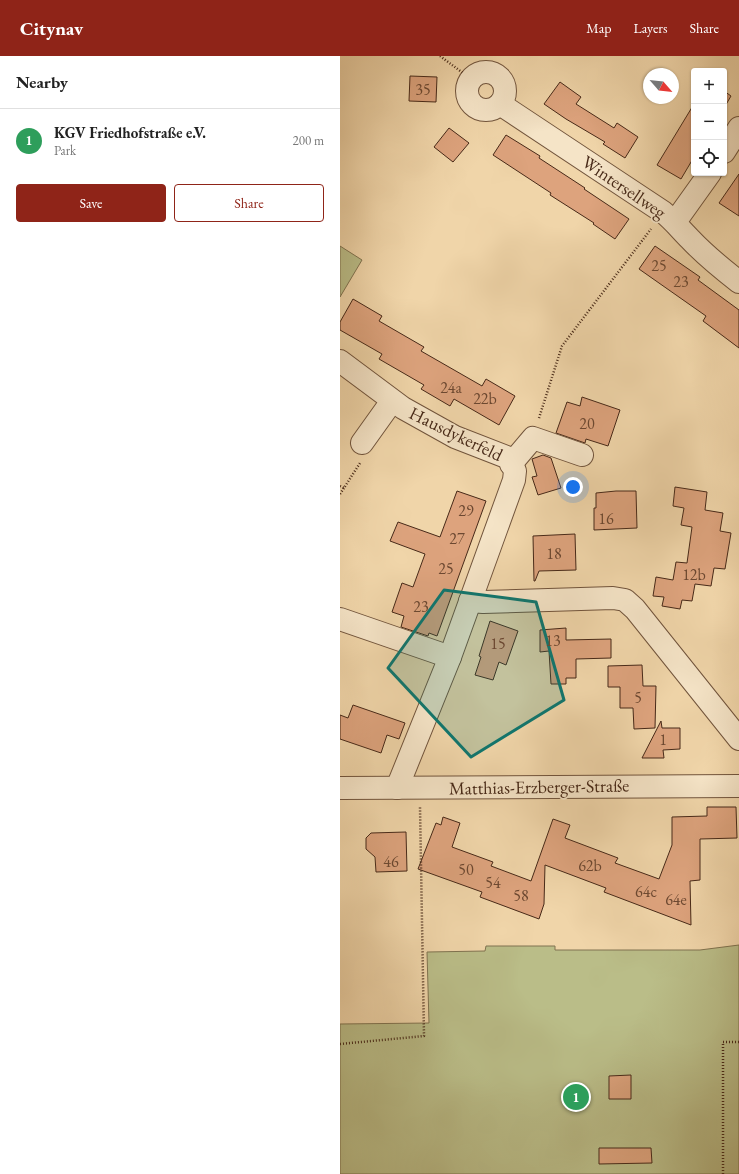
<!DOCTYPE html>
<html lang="en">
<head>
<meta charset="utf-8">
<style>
  :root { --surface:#fff; --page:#f6f6f6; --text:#222; --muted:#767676; --line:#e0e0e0; --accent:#8f2418 }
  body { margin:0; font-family:"EB Garamond",serif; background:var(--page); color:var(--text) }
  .controls { position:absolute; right:12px; top:12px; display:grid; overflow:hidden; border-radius:4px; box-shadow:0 1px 3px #0004 }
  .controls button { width:36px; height:36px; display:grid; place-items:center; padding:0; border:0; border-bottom:1px solid var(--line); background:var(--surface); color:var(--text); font:20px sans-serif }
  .compass { position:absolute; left:303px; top:12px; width:36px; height:36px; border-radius:50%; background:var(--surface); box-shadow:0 1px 3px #0004; rotate:118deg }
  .you { position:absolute; left:233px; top:431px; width:14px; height:14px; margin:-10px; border:3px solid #fff; border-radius:50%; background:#1a73e8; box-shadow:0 0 0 6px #1a73e833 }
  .badge { display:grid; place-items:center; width:26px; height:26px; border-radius:50%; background:var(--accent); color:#fff; font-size:13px; font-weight:700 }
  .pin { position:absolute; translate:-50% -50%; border:2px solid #fff; box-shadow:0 1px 4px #0006 }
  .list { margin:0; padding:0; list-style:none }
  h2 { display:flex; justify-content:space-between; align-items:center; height:52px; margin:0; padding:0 16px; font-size:17px }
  h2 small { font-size:13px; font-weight:400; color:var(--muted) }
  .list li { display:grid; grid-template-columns:26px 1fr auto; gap:12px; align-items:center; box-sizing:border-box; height:64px; padding:0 16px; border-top:1px solid var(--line) }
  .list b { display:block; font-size:15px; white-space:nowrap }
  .list p { margin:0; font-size:13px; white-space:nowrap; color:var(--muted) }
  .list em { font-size:13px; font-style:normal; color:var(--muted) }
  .actions { display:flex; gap:8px; padding:12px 16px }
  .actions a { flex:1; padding:9px 0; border:1px solid var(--accent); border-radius:4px; text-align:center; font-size:14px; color:var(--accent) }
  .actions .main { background:var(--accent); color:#fff }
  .icon { flex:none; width:22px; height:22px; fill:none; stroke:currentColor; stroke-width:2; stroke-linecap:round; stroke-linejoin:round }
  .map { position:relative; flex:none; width:399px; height:1118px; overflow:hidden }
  header { display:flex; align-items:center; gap:24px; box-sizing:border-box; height:56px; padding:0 20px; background:var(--accent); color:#fff }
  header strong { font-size:19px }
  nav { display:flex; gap:22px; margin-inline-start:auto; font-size:14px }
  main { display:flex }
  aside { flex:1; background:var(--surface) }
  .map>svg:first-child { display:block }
</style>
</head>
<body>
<header>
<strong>Citynav</strong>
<nav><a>Map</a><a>Layers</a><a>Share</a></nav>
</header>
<main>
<aside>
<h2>Nearby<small></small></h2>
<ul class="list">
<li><span class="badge" style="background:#2e9e5b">1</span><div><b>KGV Friedhofstraße e.V.</b><p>Park</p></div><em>200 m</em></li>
</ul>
<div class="actions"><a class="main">Save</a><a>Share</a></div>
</aside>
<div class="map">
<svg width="399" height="1118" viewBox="0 0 399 1118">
  <rect width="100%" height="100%" fill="#f0d5a9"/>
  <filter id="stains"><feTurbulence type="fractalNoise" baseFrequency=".005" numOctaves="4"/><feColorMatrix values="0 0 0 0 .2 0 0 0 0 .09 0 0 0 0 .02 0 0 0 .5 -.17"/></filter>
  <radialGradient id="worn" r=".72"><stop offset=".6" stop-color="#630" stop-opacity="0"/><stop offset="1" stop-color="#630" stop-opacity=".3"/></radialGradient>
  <g fill="#babd88" stroke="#807350">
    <polygon points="0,190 22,204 0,241"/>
    <polygon points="399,889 399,1118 0,1118 0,968 89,967 87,896 145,895 146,890 215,890 215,894 360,894"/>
  </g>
  <g fill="#dda37d" stroke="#472918">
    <polygon points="70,20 97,21 96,46 69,45"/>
    <polygon points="220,26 241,41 236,48 274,72 277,67 298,81 285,102 263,88 265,86 226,63 204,48"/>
    <polygon points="384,35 391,40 384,52"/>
    <polygon points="354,48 354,101 341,123 317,109"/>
    <polygon points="109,72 129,87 113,106 94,91"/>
    <polygon points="166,79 200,100 199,102 245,132 244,133 289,163 275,183 253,168 254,167 210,139 211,137 153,99"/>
    <polygon points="399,118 399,160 379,147"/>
    <polygon points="315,190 360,221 358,224 399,254 399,292 363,265 366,260 299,213"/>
    <polygon points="13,243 42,260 39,265 84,291 81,295 142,330 146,323 175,340 159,369 114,343 110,350 81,333 84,329 39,303 42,298 0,274 0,266"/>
    <polygon points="242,341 280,354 268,390 246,383 245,387 216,377 227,346 240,350"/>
    <polygon points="203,399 211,402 221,432 198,439 192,421 197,420 192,403"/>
    <polygon points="335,431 367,436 365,454 383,457 380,475 391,477 385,513 374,512 371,530 355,528 352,545 342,544 340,553 322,550 324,541 313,540 316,521 333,524 336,506 347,507 352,471 341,469 344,452 333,450"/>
    <polygon points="117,435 146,445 97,580 89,577 88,580 61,571 64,560 52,556 62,527 73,531 85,498 50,485 58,466 100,481"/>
    <polygon points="276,435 296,435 297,472 254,474 254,452 256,452 256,437"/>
    <polygon points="235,478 236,514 199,515 195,525 194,525 193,480"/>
    <polygon points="150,565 178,575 166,609 159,606 153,624 135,619 141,601 139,600"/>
    <polygon points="226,572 226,584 271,583 271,602 236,603 236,622 226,622 226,628 211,628 209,595 200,596 200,574"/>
    <polygon points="302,609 303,630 316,630 315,672 294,673 293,652 280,652 280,631 268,631 268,610"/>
    <polygon points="13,649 65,667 59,683 47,679 41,697 0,683 0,659 8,662"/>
    <polygon points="321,665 322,672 340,672 340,693 323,694 324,702 302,702"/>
    <polygon points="367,751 396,751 397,782 360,783 360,824 350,825 351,869 264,836 266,832 205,809 204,848 199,863 140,841 142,836 78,813 96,767 101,769 103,761 120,767 112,791 153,806 151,810 191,825 213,763 230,769 225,782 278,802 275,807 319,823 332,789 332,761 367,760"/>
    <polygon points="66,776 67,815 36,816 35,801 26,793 26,782 31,777"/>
    <polygon points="291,1019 291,1043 269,1043 269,1020"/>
    <polygon points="259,1092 311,1092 312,1107 259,1108"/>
  </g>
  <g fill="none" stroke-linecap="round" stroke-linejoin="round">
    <defs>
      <g id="minor">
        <circle cx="146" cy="35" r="19"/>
        <path d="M160,48l163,108c11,9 17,17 27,27 15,16 31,29 49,43"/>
        <polyline points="384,96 399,72"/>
        <polyline points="335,166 370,117"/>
        <polyline points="0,305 63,352 115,381 169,402 175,415 174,424 110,601 57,732"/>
        <polyline points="22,387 52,345"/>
        <polyline points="171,408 193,382 242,399"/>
        <polyline points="130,545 143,546 273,542 285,544 295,553 399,683"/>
        <polyline points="0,563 110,601"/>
        <polyline points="0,732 399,730"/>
      </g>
    </defs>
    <use href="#minor" stroke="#71543c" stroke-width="24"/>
    <g stroke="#472918" stroke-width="2.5" stroke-dasharray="1 2" stroke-linecap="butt">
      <polyline points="100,0 131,23"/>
      <polyline points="199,362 222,290 311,173"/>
      <polyline points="0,430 4,432 20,407"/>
      <polyline points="0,438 4,432"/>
      <polyline points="0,988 84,980 80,751"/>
      <polyline points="383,1118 383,986 399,986"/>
    </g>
    <use href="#minor" stroke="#f5e4c7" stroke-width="22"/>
  </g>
  <path fill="#0f766e" fill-opacity="0.2" stroke="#0f766e" stroke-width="3" stroke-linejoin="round" d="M104,534l92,12 28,98 -93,57 -83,-89z"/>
  <g text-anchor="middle" stroke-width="3.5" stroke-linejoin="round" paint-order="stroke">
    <g font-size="16" fill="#6c4831">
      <text x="83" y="39">35</text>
      <text x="319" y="215">25</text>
      <text x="341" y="231">23</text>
      <text x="111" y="337">24a</text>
      <text x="145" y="348">22b</text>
      <text x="247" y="373">20</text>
      <text x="126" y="460">29</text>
      <text x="266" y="468">16</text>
      <text x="117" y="488">27</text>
      <text x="214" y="503">18</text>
      <text x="106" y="518">25</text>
      <text x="354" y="524">12b</text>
      <text x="81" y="556">23</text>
      <text x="213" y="590">13</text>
      <text x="158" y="593">15</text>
      <text x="298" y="647">5</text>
      <text x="323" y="689">1</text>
      <text x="51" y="811">46</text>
      <text x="250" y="815">62b</text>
      <text x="126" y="819">50</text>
      <text x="153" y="832">54</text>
      <text x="306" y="841">64c</text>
      <text x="181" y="845">58</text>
      <text x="336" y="849">64e</text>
    </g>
    <g font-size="18" fill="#472918" stroke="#f5e4c7">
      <text transform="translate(284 131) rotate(34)" y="6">Wintersellweg</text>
      <text transform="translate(116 378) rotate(26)" y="6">Hausdykerfeld</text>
      <text transform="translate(199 731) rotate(-1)" y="6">Matthias-Erzberger-Straße</text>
    </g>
  </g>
  <rect width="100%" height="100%" filter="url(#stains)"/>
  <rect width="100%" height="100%" fill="url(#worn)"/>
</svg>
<div class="controls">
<button>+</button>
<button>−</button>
<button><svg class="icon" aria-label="locate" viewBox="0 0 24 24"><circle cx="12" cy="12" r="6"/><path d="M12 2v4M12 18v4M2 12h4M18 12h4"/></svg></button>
</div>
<svg class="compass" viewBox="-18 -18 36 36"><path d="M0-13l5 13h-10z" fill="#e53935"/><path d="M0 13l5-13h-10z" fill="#767676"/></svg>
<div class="you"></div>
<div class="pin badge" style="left:236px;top:1041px;background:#2e9e5b">1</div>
</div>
</main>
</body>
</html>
